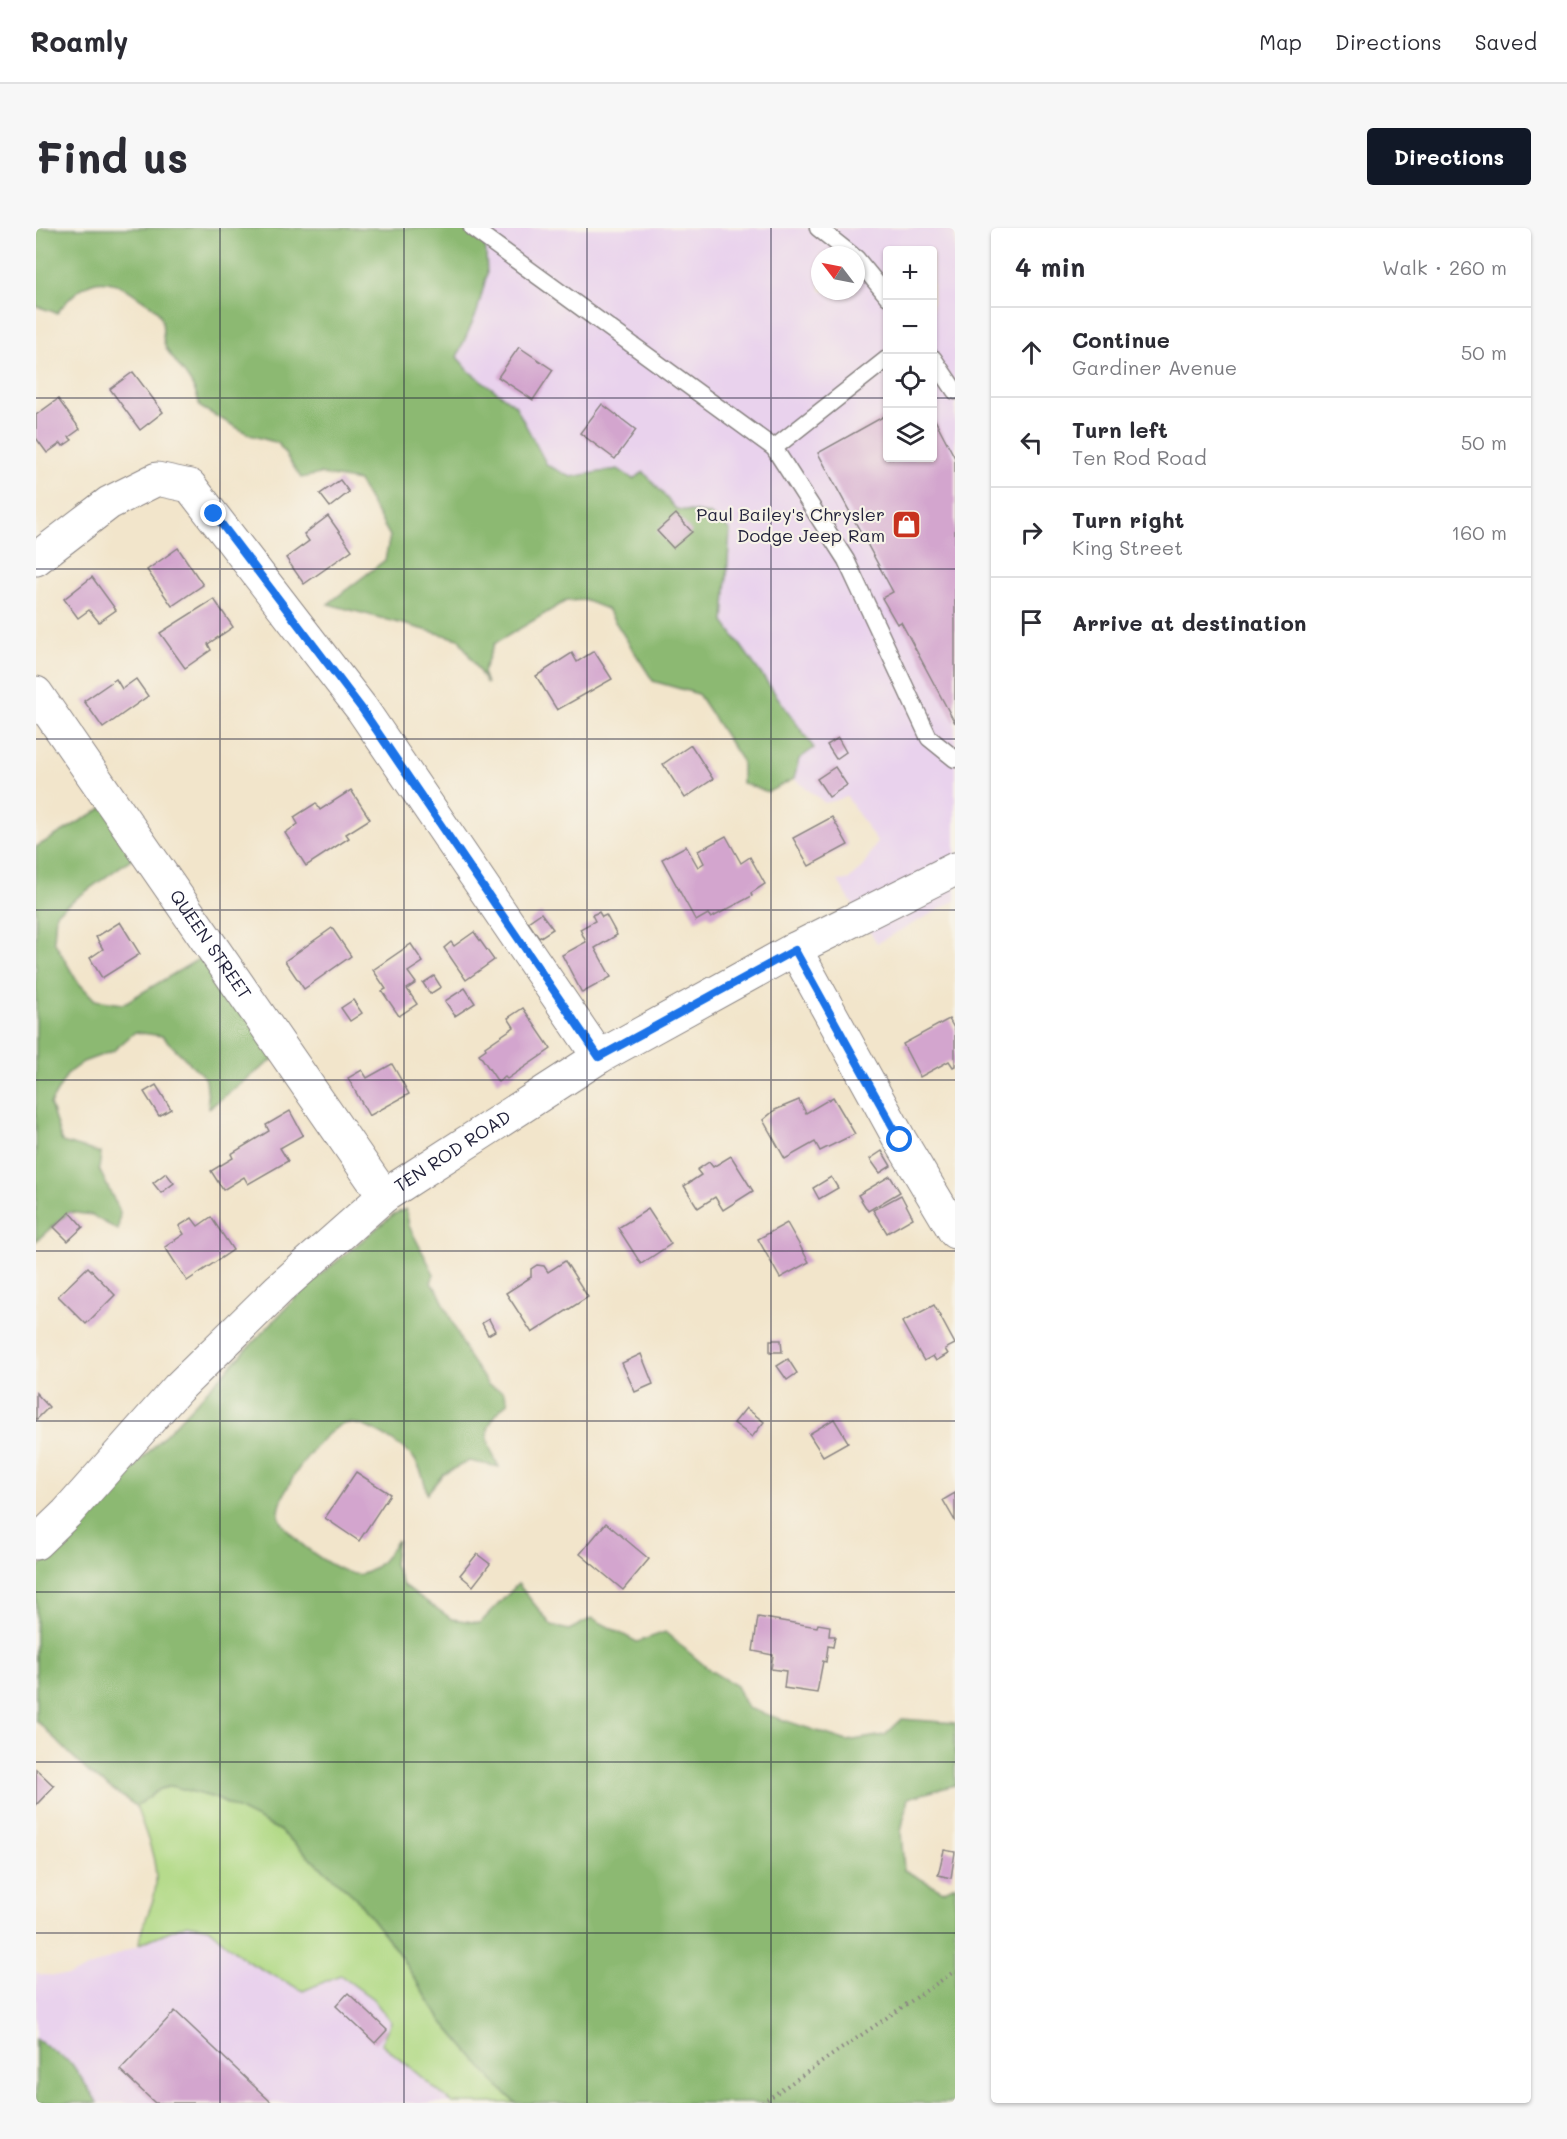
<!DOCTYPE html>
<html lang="en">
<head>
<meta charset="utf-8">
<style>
  :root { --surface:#fff; --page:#f7f7f7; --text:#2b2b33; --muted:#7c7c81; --line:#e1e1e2; --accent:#111827 }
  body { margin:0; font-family:Mali,sans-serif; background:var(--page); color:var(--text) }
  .controls { position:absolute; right:18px; top:18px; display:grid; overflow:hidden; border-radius:6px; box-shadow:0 2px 4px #0004 }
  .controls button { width:54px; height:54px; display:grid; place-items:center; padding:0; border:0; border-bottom:2px solid var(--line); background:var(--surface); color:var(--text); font:30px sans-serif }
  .compass { position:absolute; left:775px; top:18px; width:54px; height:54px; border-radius:50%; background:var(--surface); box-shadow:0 2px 4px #0004; rotate:302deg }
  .stop { position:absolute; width:18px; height:18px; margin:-14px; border:4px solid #1a73e8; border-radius:50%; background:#fff }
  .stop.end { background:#1a73e8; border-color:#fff; box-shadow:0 2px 6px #0008 }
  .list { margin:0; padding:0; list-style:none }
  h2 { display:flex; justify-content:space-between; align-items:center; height:78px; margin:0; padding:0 24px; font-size:26px }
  h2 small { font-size:20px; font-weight:400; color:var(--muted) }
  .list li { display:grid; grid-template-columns:39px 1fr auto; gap:18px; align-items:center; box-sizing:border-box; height:90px; padding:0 24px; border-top:2px solid var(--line) }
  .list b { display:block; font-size:22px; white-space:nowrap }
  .list p { margin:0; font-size:20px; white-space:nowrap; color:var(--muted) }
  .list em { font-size:20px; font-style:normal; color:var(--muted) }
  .icon { flex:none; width:33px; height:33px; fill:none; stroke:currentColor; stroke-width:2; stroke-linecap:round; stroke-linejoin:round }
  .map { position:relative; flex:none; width:919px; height:1875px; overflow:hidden; border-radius:6px }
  header { display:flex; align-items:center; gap:36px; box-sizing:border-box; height:84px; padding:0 30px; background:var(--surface); border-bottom:2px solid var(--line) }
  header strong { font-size:28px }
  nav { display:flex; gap:33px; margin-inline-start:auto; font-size:21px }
  .intro { display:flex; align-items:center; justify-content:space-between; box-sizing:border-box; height:144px; padding:0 36px }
  h1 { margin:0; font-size:42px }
  .button { padding:15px 27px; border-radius:6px; background:var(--accent); color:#fff; font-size:21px; font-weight:700 }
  main { display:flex; gap:36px; padding:0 36px }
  aside { flex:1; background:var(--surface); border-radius:6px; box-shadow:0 2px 4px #0004 }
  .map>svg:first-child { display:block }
</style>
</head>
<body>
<header>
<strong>Roamly</strong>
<nav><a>Map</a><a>Directions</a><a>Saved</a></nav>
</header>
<div class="intro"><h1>Find us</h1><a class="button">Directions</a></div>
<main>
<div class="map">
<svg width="919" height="1875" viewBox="0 0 919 1875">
  <rect width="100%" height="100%" fill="#f7f3e8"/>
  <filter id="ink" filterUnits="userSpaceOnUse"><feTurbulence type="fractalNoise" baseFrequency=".0167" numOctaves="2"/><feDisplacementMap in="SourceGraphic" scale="12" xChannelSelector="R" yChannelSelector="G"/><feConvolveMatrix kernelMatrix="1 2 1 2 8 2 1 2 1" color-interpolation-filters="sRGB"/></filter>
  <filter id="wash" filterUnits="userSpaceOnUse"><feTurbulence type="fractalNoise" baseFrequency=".008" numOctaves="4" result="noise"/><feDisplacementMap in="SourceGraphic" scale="24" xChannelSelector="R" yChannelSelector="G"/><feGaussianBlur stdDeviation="1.35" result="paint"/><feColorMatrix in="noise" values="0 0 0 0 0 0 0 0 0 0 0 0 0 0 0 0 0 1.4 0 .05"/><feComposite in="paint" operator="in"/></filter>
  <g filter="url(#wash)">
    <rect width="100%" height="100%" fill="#f2e5cb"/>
    <g fill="#e9d2ed" fill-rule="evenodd">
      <path d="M431,0h488v673l-78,42 -39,-62 11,-1 15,-15 13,-23 -30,-45 -22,6 -31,-24 5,-20 15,-11 -90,-126 6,-92 -21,-16 -33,-5 -32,-37 -11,7 -15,-10 -47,8 -24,-12 -32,-60 -45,-33 -13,-16 20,-44zM852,22h45v208h-45zM784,27h36v36h-36z"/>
      <polygon points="151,1696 172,1700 210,1733 267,1763 304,1747 337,1771 355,1794 345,1816 416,1875 62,1875 36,1836 0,1811 0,1744 6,1747 33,1748"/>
    </g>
    <path fill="#b0d984" stroke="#697e60" stroke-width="1.5" d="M136,1558l43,12 64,32 76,67 42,54 45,70 56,65 18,17h-64l-71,-60 10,-21 -18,-23 -33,-24 -37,16 -57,-30 -38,-33 -21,-4 -48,20c1,-17 11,-31 15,-48 8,-29 -9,-63 -18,-90l24,-17z"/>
    <g fill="#8cb972" stroke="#576e56" stroke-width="1.5">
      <path d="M0,0h431l18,8 2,38 -10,38 -20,45 13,15 45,33 32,60 24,12 47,-8 15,10 11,-7 32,37 33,5 21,16 -6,92 90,126 -15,11 -5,20 -26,13 -26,-9v-22l-44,-67 -45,-13 -46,-72 -23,-9 -18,1 -72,43 -11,28 4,12 -28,-45 -131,-35 57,-44 5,-24 -32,-55 -38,-7 -19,4 -23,-35 -28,-8 -50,-28c-6,-28 -20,-36 -34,-59 -6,-10 0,-24 -7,-35 -4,-7 -15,-12 -22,-17 -35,-26 -55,-15 -80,17l-21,-7z"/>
      <polygon points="70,578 103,625 20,685 18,713 41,753 59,772 87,776 171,726 244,826 173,880 170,851 126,808 99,804 77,823 47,834 32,845 14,876 26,914 65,925 63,941 84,984 82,1002 55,987 33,984 0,1013 0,619"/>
      <path d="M370,981l3,17 25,48 -3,9 7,8 29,63 21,31 15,6 5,11c-26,24 -25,35 -9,65l-30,-6 -26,13 -16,20c-2,-13 -5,-23 -12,-34 -9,-14 -54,-41 -71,-36 -23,7 -64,65 -65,89 -1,20 64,66 83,61 17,-5 26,-20 35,-34l-3,25 9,20 49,34 28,4 38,-39 34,42 17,4 23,-12 45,24 28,-10 46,39 25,15 11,22 100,33 38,-6 17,-16 53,4v62l-47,13 -7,34 3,38 39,21 12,-6v218h-439l-18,-17 -56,-65 -45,-70 -42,-54 -76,-67 -64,-32 -43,-12 -12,3 -24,17 -47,-33 -53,-53v-150l270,-283 88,-73z"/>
      <polygon points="0,1811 36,1836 62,1875 0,1875"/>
    </g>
    <g id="blocks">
      <g fill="#d3a5ce">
        <polygon points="483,119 517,142 497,172 462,149"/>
        <polygon points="97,144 127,184 104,202 74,161"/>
        <polygon points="22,171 44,201 33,209 36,212 27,218 25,215 11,225 0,210 0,187"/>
        <polygon points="566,176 600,202 579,231 544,205"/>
        <polygon points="852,186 852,230 897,230 897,188 919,230 919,495 865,394 861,396 846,370 857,364 782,225"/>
        <polygon points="304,252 313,264 294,279 284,266"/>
        <polygon points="640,286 656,304 637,320 621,303"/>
        <polygon points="292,288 316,322 268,356 250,330 273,313 268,306"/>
        <polygon points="142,320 167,357 136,378 111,342"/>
        <polygon points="56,349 80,382 63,394 53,382 42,390 28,371"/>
        <polygon points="178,371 197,399 172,416 175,422 149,440 124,405"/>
        <polygon points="558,423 576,451 521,482 500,448 536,425 541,434"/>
        <polygon points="80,451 86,461 100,451 112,468 67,500 48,473"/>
        <polygon points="802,510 810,524 800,531 791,517"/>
        <polygon points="655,517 677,551 649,570 627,536"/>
        <polygon points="799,539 811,557 793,569 781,551"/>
        <polygon points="315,562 334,591 310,606 313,610 270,638 249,605 262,596 258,589 280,575 284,582"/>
        <polygon points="796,589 812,617 773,638 757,610"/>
        <polygon points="690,608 705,635 714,629 729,656 715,665 716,668 675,690 672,686 660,693 626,631 650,618 662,639 668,635 662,623"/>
        <polygon points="563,684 566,689 570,687 581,707 559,720 575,749 546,765 526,727 550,714 544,701 559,693 556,687"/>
        <polygon points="505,685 517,701 503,710 492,694"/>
        <polygon points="84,694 104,726 66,750 54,730 67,721 60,709"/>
        <polygon points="296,700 315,728 268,761 249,733"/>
        <polygon points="438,704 458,732 430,752 408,720 415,714 418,718"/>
        <polygon points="375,716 387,734 372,744 380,755 371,761 381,776 363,788 346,763 350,761 337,742"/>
        <polygon points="398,748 405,759 394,766 387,755"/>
        <polygon points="429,760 439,775 419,788 409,773"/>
        <polygon points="317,772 326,785 314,793 305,780"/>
        <polygon points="487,780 515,821 471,851 469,849 462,854 443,826 450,821 449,819 478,799 472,790"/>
        <polygon points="913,791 919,802 919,838 917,839 913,833 884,849 867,816"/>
        <polygon points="356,836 373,866 333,888 312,850 326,842 331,850"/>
        <polygon points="120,857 135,881 123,888 108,864"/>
        <polygon points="797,869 819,906 784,923 779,914 749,931 727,892 739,882 763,872 770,885"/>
        <polygon points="254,883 267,907 244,920 252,933 212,956 208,949 187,962 175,943 197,930 195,926 233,903 230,897"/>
        <polygon points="846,923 855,938 844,945 834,931"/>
        <polygon points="695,928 717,963 687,982 679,969 662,980 648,958 665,947 661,942 673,934 677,939"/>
        <polygon points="130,945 138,955 125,965 117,955"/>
        <polygon points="854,948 864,964 832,983 822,967"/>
        <polygon points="795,949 802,960 783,971 777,960"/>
        <polygon points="865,967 877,990 851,1005 837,982"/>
        <polygon points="612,981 635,1016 605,1036 582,1000"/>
        <polygon points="34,984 47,999 32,1013 18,999"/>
        <polygon points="175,989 197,1022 151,1053 129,1019 148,1006 143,998 156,990 162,998"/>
        <polygon points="751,995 773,1034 744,1050 722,1011"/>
        <polygon points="529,1033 552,1069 496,1105 470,1065 495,1049 495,1041 501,1037 508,1038 512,1044"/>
        <polygon points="52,1039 79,1067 50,1096 22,1068"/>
        <polygon points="898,1077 919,1116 909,1121 912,1126 900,1133 897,1128 888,1133 866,1094"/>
        <polygon points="453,1091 459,1103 452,1107 446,1095"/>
        <polygon points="734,1112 745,1112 746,1124 734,1124"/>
        <polygon points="605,1126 617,1156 599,1164 586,1135"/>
        <polygon points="752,1131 761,1145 751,1152 741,1138"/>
        <polygon points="0,1165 13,1179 0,1192"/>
        <polygon points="710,1180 728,1194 716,1209 698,1195"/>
        <polygon points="798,1191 812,1214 787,1228 773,1206"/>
        <polygon points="320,1244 354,1266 323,1313 289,1290"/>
        <polygon points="919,1265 919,1293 907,1272"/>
        <polygon points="570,1295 613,1331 587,1362 544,1326"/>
        <polygon points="441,1326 454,1336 437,1358 424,1347"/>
        <polygon points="722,1389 781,1399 782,1396 794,1398 793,1408 799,1408 797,1419 792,1418 790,1434 787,1433 781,1465 748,1460 750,1443 735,1441 737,1427 717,1423"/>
        <polygon points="0,1541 18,1558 0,1577"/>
        <polygon points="908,1622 919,1624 915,1650 902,1647"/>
        <polygon points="312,1765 351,1802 339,1815 300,1778"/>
        <polygon points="139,1783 236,1875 119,1875 84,1842"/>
      </g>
    </g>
  </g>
  <g filter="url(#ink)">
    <use href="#blocks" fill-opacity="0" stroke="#8a8483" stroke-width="1.5"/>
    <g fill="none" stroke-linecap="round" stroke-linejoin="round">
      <defs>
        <g id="service">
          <polyline points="436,0 738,220 810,332 893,510 919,531"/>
          <polyline points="782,0 816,27"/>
          <polyline points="820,30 852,69"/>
          <polyline points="897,130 919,163"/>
          <polyline points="738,220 852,130"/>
        </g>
        <g id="minor">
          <polyline points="0,331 73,275 121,251 154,258 326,481 563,829"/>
          <path id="s1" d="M0,465l348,503"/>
          <polyline points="759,721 864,912 919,1004"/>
        </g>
        <g id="primary">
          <path id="s2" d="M0,1315l31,-30 111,-125 101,-99 105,-93 215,-139 196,-108 160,-80"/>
        </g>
      </defs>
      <use href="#service" stroke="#8a8483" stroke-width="19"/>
      <use href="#minor" stroke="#8a8483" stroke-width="35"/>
      <use href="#primary" stroke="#8a8483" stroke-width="35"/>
      <polyline stroke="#8a8483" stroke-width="4" stroke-dasharray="1.5 4.5" stroke-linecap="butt" points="726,1875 919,1743"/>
      <use href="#service" stroke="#fff" stroke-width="16"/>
      <use href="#minor" stroke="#fff" stroke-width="33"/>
      <use href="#primary" stroke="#fff" stroke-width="33"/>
    </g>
  </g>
  <g fill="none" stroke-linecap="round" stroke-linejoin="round" filter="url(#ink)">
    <polyline stroke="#1a73e8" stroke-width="8" points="178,286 326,481 563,829 759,722 864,912"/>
  </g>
  <path fill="none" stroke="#22223b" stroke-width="1.5" stroke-opacity="0.55" d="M184,0v1875M368,0v1875M551,0v1875M735,0v1875M0,170h852M897,170h22M0,341h919M0,511h919M0,682h919M0,852h919M0,1023h919M0,1193h919M0,1364h919M0,1534h919M0,1705h919"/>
  <defs>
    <symbol id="shop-square" viewBox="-11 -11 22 22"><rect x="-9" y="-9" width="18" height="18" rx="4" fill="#c8321e" stroke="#f7f3e8"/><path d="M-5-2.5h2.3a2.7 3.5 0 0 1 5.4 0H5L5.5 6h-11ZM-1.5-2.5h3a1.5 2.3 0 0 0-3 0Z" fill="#fff"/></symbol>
  </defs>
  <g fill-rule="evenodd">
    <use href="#shop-square" x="854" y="280" width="33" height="33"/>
  </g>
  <g text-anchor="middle" stroke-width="4.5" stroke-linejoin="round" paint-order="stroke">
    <g font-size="18" fill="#22223b" stroke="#f7f3e8" text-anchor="end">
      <text x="849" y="293">Paul Bailey's Chrysler<tspan x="849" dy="21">Dodge Jeep Ram</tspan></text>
    </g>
    <g font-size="18" fill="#22223b" stroke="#f7f3e8">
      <text dy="6" stroke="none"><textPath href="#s1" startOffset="306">QUEEN STREET</textPath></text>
      <text dy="6" stroke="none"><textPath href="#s2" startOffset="574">TEN ROD ROAD</textPath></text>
    </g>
  </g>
</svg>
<div class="controls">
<button>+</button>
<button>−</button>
<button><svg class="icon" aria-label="locate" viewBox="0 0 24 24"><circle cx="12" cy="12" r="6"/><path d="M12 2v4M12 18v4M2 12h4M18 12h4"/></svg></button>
<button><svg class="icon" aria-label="layers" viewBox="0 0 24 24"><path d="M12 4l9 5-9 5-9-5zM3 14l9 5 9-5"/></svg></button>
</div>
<svg class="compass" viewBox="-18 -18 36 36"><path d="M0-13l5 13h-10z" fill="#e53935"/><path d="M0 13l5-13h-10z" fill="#7c7c81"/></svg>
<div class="stop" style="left:864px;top:912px"></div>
<div class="stop end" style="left:178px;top:286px"></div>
</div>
<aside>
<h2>4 min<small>Walk · 260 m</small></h2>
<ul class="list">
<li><svg class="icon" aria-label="ahead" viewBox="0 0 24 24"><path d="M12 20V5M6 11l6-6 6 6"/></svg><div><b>Continue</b><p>Gardiner Avenue</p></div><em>50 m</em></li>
<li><svg class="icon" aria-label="left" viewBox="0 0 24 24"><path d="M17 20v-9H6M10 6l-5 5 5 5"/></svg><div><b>Turn left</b><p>Ten Rod Road</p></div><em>50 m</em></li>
<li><svg class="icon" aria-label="right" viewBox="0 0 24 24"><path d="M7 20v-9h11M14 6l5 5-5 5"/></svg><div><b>Turn right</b><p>King Street</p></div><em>160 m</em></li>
<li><svg class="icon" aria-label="arrive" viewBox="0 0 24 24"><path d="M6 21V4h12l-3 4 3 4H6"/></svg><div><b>Arrive at destination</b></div></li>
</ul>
</aside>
</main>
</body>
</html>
